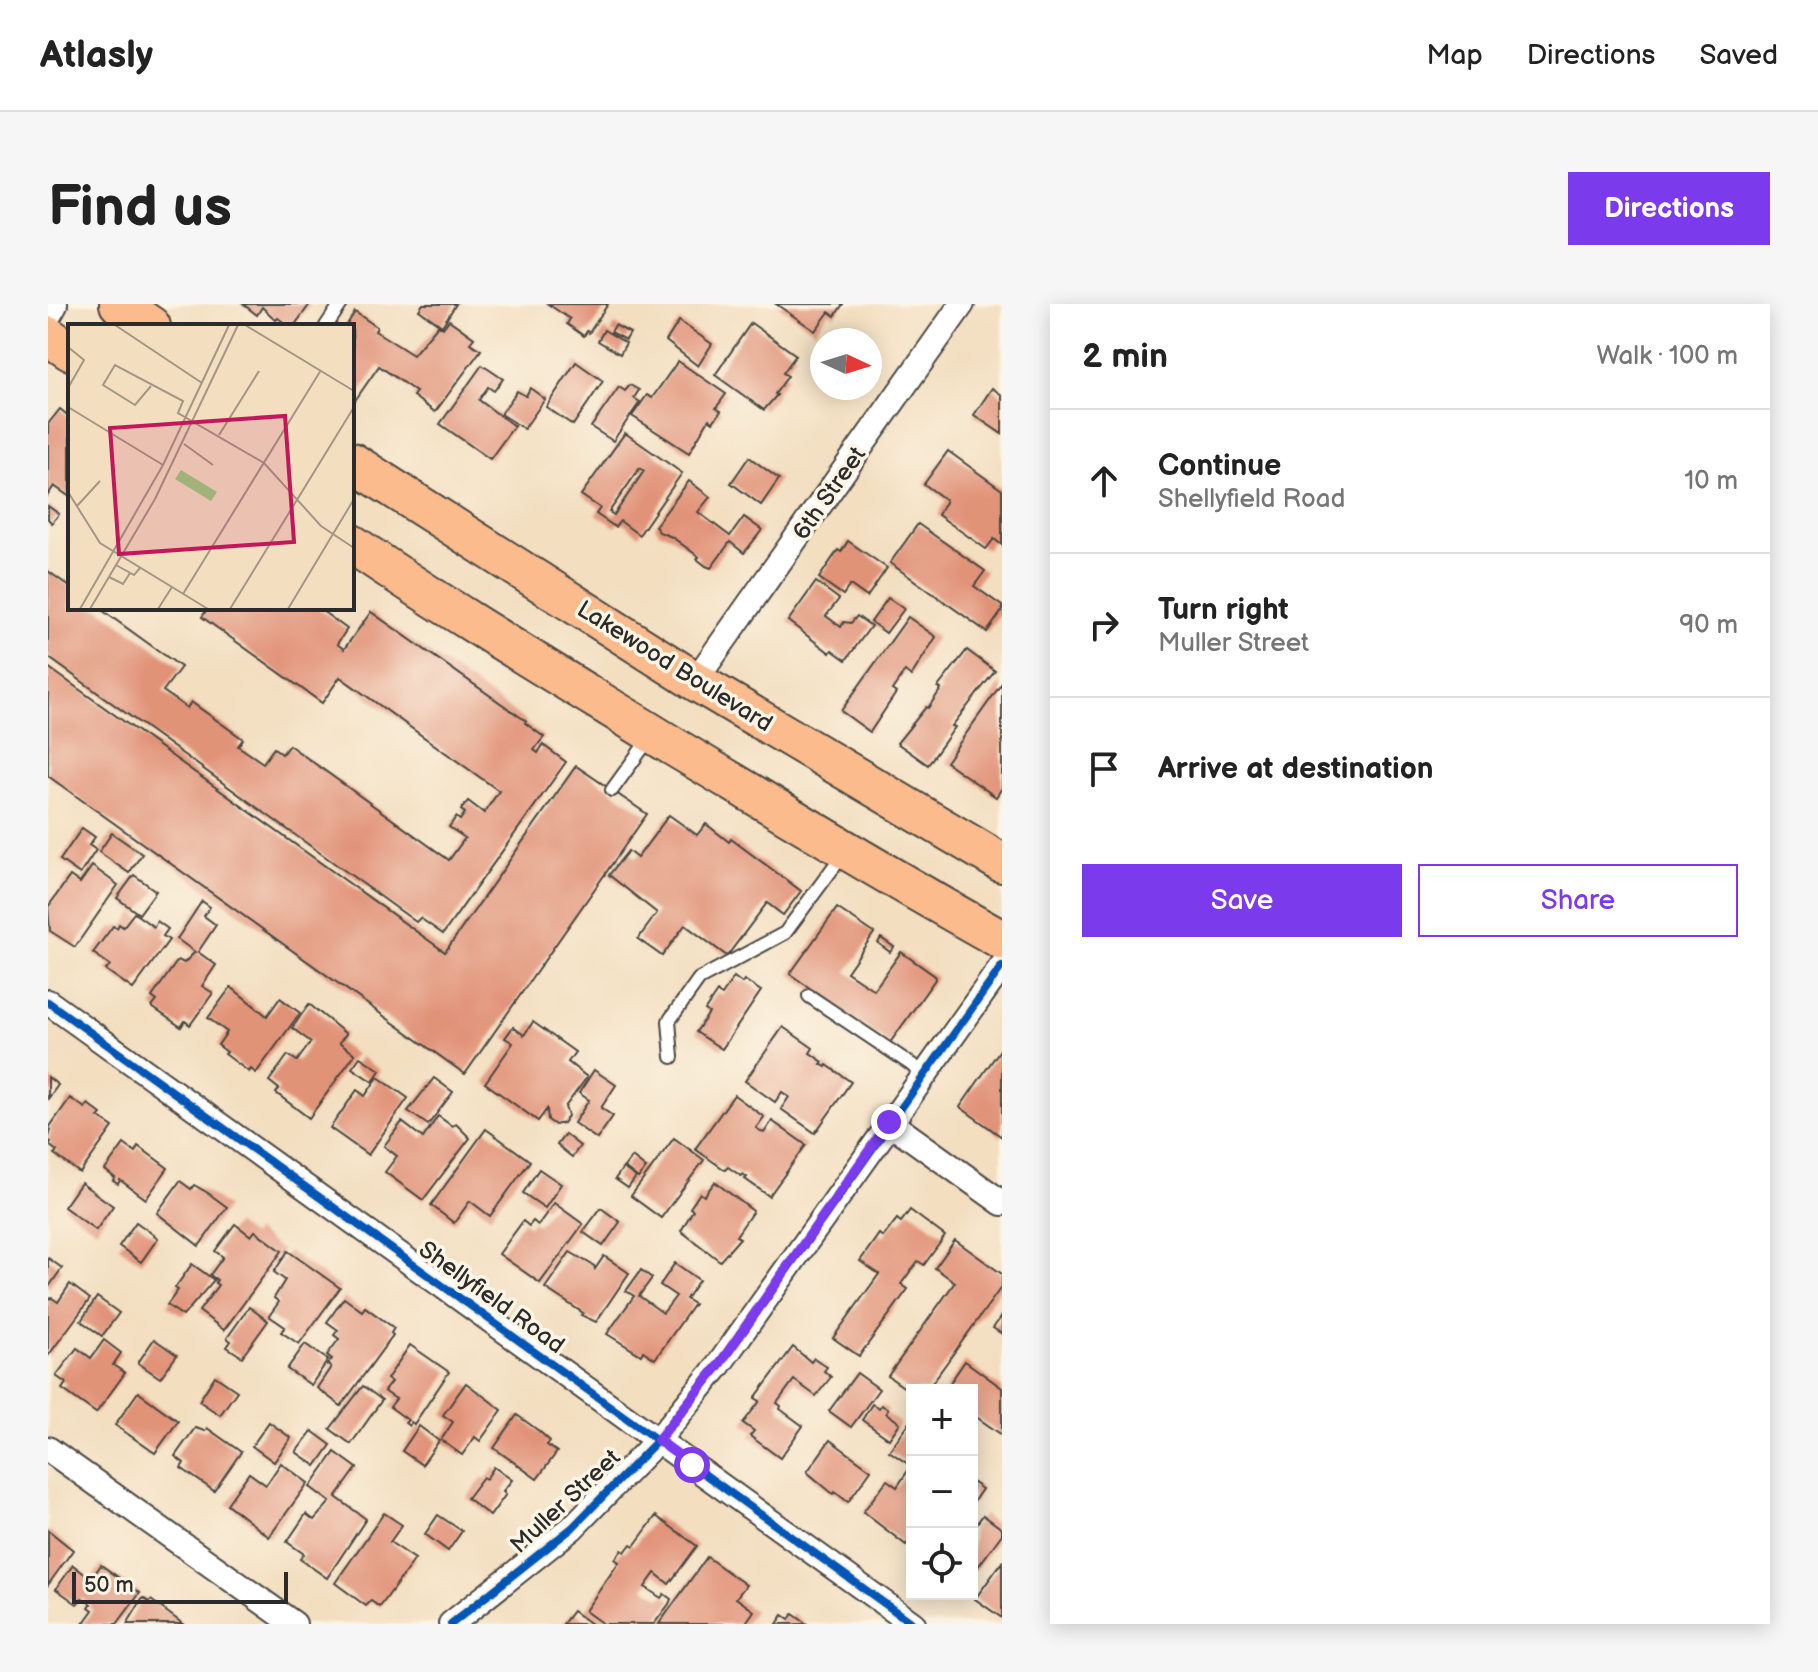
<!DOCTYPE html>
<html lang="en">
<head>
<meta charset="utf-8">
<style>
  :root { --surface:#fff; --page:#f6f6f6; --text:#222; --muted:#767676; --line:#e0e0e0; --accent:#7c3aed }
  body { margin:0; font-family:"Balsamiq Sans",sans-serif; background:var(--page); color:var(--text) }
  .controls { position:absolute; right:24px; bottom:24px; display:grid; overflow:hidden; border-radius:0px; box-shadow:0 4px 20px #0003 }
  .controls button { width:72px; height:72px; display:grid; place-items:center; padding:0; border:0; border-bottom:2px solid var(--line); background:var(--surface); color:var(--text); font:40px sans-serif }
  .compass { position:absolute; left:762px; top:24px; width:72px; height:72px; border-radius:50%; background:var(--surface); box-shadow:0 4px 20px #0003; rotate:94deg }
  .scale { position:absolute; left:24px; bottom:20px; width:216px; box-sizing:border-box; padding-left:8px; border:4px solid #2b2b2b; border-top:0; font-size:22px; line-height:28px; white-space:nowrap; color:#2b2b2b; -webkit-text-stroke:6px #fcf5e5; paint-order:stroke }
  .stop { position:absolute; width:24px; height:24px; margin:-18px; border:6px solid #7c3aed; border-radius:50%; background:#fff }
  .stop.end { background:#7c3aed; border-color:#fff; box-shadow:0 2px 8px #0008 }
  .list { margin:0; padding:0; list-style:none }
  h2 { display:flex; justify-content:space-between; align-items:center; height:104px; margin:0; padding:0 32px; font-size:34px }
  h2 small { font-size:26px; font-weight:400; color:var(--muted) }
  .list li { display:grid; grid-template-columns:52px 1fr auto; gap:24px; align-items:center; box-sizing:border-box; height:144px; padding:0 32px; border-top:2px solid var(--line) }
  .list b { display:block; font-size:30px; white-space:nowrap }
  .list p { margin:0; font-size:26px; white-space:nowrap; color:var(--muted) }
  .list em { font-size:26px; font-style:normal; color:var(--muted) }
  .actions { display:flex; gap:16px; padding:24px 32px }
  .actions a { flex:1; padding:18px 0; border:2px solid var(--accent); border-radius:0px; text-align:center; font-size:28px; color:var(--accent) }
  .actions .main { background:var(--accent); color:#fff }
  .icon { flex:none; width:44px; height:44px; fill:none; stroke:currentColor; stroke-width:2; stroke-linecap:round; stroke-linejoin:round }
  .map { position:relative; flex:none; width:954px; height:1320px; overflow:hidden; border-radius:0px }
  header { display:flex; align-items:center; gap:48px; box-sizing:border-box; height:112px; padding:0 40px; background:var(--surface); border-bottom:2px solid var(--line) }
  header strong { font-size:38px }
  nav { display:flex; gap:44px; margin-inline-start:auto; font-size:28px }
  .intro { display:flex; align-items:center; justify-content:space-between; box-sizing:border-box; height:192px; padding:0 48px }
  h1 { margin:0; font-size:56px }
  .button { padding:20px 36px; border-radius:0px; background:var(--accent); color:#fff; font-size:28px; font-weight:700 }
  main { display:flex; gap:48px; padding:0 48px }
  aside { flex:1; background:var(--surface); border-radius:0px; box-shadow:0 4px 20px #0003 }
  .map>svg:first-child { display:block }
</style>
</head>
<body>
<header>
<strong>Atlasly</strong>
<nav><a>Map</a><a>Directions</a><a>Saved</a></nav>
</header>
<div class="intro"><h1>Find us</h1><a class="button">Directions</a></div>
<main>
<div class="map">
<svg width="954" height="1320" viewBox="0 0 954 1320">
  <rect width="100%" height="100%" fill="#fcf5e5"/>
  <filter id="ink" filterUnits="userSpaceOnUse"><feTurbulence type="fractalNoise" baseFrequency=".0125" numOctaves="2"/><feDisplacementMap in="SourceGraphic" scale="16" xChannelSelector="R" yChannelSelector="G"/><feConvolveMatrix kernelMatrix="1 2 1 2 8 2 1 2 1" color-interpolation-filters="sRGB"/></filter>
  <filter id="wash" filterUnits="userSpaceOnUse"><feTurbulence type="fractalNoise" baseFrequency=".006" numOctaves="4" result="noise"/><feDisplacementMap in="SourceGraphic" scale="32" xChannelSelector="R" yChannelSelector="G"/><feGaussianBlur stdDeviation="1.8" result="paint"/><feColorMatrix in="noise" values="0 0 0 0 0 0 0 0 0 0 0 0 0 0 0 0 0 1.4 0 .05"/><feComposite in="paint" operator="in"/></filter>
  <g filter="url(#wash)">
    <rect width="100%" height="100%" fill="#f3dec0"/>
    <g id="blocks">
      <g fill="#e19378" fill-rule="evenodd">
        <polygon points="195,0 262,0 246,22 241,22 230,14 228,16 214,3 209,11"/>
        <polygon points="375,0 408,0 394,22 371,6"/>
        <polygon points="500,0 560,0 541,29 539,27 536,32 519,20 522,15"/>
        <polygon points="728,0 795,0 787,12 781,8 767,27"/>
        <polygon points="307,8 329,23 327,27 365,51 390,21 395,24 401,16 426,34 422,39 433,46 387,108 365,92 368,88 331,62 306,98 304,22 298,22"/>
        <polygon points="631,17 664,40 650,62 618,37"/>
        <polygon points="703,19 748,51 735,69 740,72 727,90 729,91 716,106 667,71"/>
        <polygon points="567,21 582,29 578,36 563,28"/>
        <polygon points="556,26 578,39 572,50 550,37"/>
        <polygon points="630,57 678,90 668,104 673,107 665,118 661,115 641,149 584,112 599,91 604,94"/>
        <polygon points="528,58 555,77 525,121 498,103"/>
        <polygon points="434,61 455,75 446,87 440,83 431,96 466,122 442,155 392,120"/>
        <polygon points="582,81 591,86 586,94 592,98 565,137 543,123 571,83 577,87"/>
        <polygon points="482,84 497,95 476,125 453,110 469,87 478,92"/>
        <polygon points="944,84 954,91 954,130 926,111"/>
        <polygon points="12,105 22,113 22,193 6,182 0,191 0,120"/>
        <path d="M577,129l57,40 -43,62 -19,-14 -5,6 -19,-13 4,-6 -19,-13zM592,164l4,3 -30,44 -5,-3z"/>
        <polygon points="900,147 954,186 954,241 946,235 938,245 890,211 898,196 876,180"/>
        <polygon points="701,153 731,175 713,201 683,179"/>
        <polygon points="641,177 662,193 650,208 682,232 696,213 714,226 696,249 682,238 663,264 658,262 649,255 651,253 624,233 611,228 607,222"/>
        <polygon points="0,202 11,210 4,219 0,215"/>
        <polygon points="870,220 937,267 926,282 954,302 954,307 939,328 842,259"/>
        <polygon points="800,237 839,264 819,293 802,281 795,291 771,274 790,246 793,248"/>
        <polygon points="0,267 22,283 22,304 51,304 133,363 115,387 139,404 143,398 195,435 190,442 215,459 226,444 234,450 241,441 401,556 417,534 401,523 408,513 412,516 417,509 413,506 420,497 436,509 451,487 292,373 274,399 154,313 160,304 270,304 299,325 289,340 296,345 323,308 478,417 477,419 496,433 486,446 490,449 495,441 518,458 395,630 372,614 368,618 0,353"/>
        <polygon points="768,278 791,295 778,312 793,323 796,318 803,319 809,312 823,322 798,356 784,346 782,349 740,317"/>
        <polygon points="840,294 856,305 838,329 823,318"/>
        <polygon points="860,313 888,333 863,372 857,367 844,386 848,389 822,428 793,407"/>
        <polygon points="919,346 947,367 904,422 907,423 880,461 849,439 878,403 880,404 893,385 890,383"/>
        <polygon points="0,363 397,648 528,462 599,510 417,770 0,472"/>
        <polygon points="954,379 954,484 948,493 898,458"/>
        <polygon points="621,511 649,531 658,520 681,538 683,535 753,587 735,611 719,599 679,652 637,621 614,652 590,635 609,609 561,571 580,547 589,554"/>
        <polygon points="34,524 47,533 41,541 48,546 32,570 12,556"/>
        <polygon points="64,529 94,550 81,569 51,548"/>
        <polygon points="44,562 70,581 27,643 2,627 0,603 22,572 32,579"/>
        <polygon points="86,571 108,587 91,610 69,594"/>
        <polygon points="154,597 162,603 156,612 168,621 150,648 168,661 154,682 165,689 142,721 137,717 133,723 104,703 109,697 104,693 130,656 136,659 147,648 129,635"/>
        <polygon points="789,604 826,629 799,668 826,686 853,648 887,672 888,674 841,740 742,670"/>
        <polygon points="86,609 106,623 109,617 120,625 115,632 121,636 85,685 58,666 62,661 45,649 65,622 69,624 71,620 75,623"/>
        <polygon points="833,634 846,643 842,648 830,639"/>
        <polygon points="686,673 694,679 696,676 713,687 674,745 648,728 661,709 657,706 669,688 674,691"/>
        <polygon points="183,683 219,712 232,694 252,709 208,769 203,765 201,768 177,750 179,748 170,741 179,728 160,714"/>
        <polygon points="261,700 298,730 291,739 307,750 261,814 228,789 231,785 221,777 240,751 249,757 263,738 244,724"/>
        <polygon points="485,718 527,748 520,758 539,773 517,803 520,812 515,819 507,821 500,816 499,805 490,817 437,779 465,739 457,734 465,723 476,731"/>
        <polygon points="735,723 765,744 762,749 775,758 773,760 778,763 779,761 803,778 767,829 733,805 741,793 734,788 727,798 697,777"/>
        <polygon points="954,743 954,833 912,803"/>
        <polygon points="312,753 332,766 325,778 304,764"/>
        <polygon points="546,766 568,781 553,804 565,812 549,835 526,819 541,796 531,789"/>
        <polygon points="0,773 10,781 0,795"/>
        <polygon points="330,773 360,794 320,851 282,824 309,786 317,792"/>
        <polygon points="386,774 405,788 380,821 360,807"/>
        <polygon points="686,791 716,813 708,824 716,829 724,817 758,841 721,892 697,875 699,873 695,870 693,872 680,863 677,866 647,845"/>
        <polygon points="22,794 37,804 40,800 53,810 50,813 65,823 32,869 6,850 9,847 1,841 3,838 0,836 3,826 1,824"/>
        <polygon points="390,812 404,822 408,820 422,834 375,896 337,868 349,852 336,842 354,818 375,834"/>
        <polygon points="438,825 482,857 442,912 422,897 406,919 383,901"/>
        <polygon points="517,830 532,842 524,853 509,841"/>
        <polygon points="626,834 656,856 613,914 583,892"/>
        <polygon points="76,840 87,848 90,842 120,864 98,895 72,876 70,880 65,877 67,874 57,866"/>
        <polygon points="584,853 598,864 590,874 576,863"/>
        <polygon points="575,864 588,873 580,884 567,875"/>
        <polygon points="491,865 513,880 497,904 475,889"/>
        <polygon points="132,877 143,885 146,881 160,889 179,903 151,942 109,909"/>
        <polygon points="667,878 705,907 688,932 692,934 672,957 633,927 645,906 642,904 652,889 656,892"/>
        <polygon points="33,879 65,902 48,926 16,903"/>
        <polygon points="506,899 535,920 492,979 451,950 475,917 481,922 485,917 490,921"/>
        <polygon points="553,904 572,918 555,942 535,928"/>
        <polygon points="862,906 897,932 876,961 870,957 853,980 860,985 811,1052 785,1034 831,970 812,957 831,930 835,933 849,915 853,918"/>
        <polygon points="88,918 110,934 93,958 71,942"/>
        <polygon points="187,920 203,932 207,927 234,947 176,1026 151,1007 170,981 167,979 169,976 162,971 175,953 167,947"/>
        <polygon points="907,936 954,970 954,982 879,1086 864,1086 864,1089 840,1072 907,978 887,964"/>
        <polygon points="240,947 292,984 251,1040 233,1028 237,1023 221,1012 231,998 226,994 237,976 226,968"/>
        <polygon points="522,948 546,962 547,965 556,952 581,969 548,1018 533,1011 535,1009 497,984"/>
        <polygon points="0,954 14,964 0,984"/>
        <polygon points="627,959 651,976 638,995 646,1000 607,1055 595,1047 593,1051 559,1030 586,992 578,987 593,966 604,974 591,992 615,1009 628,992 612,981"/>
        <polygon points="144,960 166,976 135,1012 119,1001 130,986 127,984"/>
        <polygon points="22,980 42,995 0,1052 0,995 4,994 10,998"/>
        <polygon points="49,993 71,1009 54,1032 33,1017"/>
        <polygon points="296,994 314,1007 317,1003 346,1024 343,1029 345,1031 293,1102 269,1084 283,1063 279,1061 284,1055 279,1051 291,1035 286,1031 290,1026 279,1018"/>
        <polygon points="201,1003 220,1017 194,1053 179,1043 183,1037 179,1034"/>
        <polygon points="954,1012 954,1030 945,1024"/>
        <polygon points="106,1035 129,1051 112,1074 90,1059"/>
        <polygon points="56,1036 73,1049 65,1061 77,1069 48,1109 14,1085 18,1079 8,1072 29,1044 43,1054"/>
        <polygon points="257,1040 280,1056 263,1081 239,1065"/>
        <polygon points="362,1041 401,1068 366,1120 363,1118 361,1122 357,1119 360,1116 342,1103 348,1095 336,1087 343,1078 339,1075"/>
        <polygon points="745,1043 763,1058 766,1054 779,1063 776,1067 783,1073 768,1092 746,1076 729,1099 733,1102 732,1105 755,1122 732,1154 702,1132 706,1127 695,1119 712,1097 707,1094"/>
        <polygon points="917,1057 954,1084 954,1131 924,1110 924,1086 897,1086"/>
        <polygon points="809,1069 831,1085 803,1123 781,1107"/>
        <polygon points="167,1072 189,1087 172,1111 151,1097"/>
        <polygon points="418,1079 454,1106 432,1137 427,1133 414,1151 393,1136 405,1118 395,1111"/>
        <polygon points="315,1082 334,1096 303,1140 282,1125"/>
        <polygon points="90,1088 130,1117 107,1149 67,1121"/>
        <polygon points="824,1100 831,1104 833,1101 840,1105 838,1109 852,1119 841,1135 814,1116"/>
        <polygon points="469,1111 491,1127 502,1137 499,1141 509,1148 489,1175 446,1144"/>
        <polygon points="864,1115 864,1232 858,1241 815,1208 839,1176 849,1183 863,1162 841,1147"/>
        <polygon points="221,1118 243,1134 226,1158 204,1142"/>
        <polygon points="371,1122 391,1137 374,1161 354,1147"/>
        <polygon points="147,1124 157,1127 159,1124 193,1148 166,1187 133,1164 136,1159 127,1152"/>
        <polygon points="264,1127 283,1141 268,1162 248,1148"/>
        <polygon points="782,1136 823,1166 800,1198 787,1188 785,1190 759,1168"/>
        <polygon points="287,1148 309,1164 288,1193 318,1215 279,1274 252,1255 256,1250 239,1238 258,1210 266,1216 282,1198 262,1183"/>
        <polygon points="233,1159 260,1179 221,1233 179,1200 201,1169 218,1181"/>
        <polygon points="446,1163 464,1176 455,1187 458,1190 442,1212 419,1194 435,1173 438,1175"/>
        <polygon points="924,1178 934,1185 924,1200"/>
        <polygon points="336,1209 354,1221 342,1238 367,1255 332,1303 323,1297 318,1302 287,1279"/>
        <polygon points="390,1211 414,1227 400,1247 377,1230"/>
        <polygon points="935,1211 954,1225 954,1230 924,1271 924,1226"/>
        <polygon points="608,1212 649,1242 621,1280 607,1269 597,1283 613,1294 616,1290 623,1295 621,1300 606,1320 555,1320 537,1307 571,1258 567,1255 574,1246 577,1248 583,1240 586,1242"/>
        <polygon points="0,1226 25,1246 0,1281"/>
        <polygon points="659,1253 698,1281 688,1294 706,1307 697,1320 611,1320"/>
        <polygon points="954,1258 954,1314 927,1295"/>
        <polygon points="25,1261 43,1275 53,1261 92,1289 69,1320 35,1320 45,1306 41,1303 43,1300 34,1294 29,1300 8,1285"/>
        <polygon points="95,1294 101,1298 103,1296 135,1320 79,1320"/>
        <polygon points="525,1307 543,1320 515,1320"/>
        <polygon points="745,1310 759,1320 729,1320 735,1311 741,1315"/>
      </g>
    </g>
  </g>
  <g filter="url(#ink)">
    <use href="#blocks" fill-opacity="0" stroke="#494641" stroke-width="2"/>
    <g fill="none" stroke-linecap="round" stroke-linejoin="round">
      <defs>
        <g id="service">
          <polyline points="278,22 293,0"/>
          <polyline points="564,486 603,432"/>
          <polyline points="761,692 876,769"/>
          <polyline points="624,753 621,717 651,675 737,629 796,549"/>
        </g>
        <g id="minor">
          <polyline points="647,377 914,0"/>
          <polyline points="0,698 865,1320"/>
          <polyline points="841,818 954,899"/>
          <polyline points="0,1145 246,1320"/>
          <polyline points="403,1320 524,1224 610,1136 670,1062 954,662"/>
        </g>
        <polyline id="tertiary" points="0,7 4,0"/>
        <g id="primary">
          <polyline points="71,0 103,22"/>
          <polyline points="0,32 22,47"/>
          <polyline points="304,158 647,377 954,559"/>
          <path d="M304,240c104,71 212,135 319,201 110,66 219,133 331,195"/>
        </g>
      </defs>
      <use href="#service" stroke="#494641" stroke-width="16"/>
      <use href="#minor" stroke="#494641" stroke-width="28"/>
      <use href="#tertiary" stroke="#494641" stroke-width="34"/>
      <use href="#primary" stroke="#494641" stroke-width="42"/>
      <use href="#service" stroke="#fff" stroke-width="12"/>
      <use href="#minor" stroke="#fff" stroke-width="24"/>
      <use href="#tertiary" stroke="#fff" stroke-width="30"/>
      <use href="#primary" stroke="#fbbb8d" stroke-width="38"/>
      <defs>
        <g id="cycleway">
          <polyline points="0,698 865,1320"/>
          <polyline points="403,1320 524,1224 610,1136 670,1062 954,662"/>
        </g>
      </defs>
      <use href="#cycleway" stroke="#fcf5e5" stroke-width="13"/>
      <use href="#cycleway" stroke="#0057b8" stroke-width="8"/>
    </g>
  </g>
  <g fill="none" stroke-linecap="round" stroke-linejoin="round" filter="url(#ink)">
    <polyline stroke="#7c3aed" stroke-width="10" points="644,1161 610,1136 670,1062 841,818"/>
  </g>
  <g text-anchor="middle" stroke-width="7" stroke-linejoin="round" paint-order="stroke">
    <g font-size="24" fill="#2b2b2b" stroke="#fcf5e5">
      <text transform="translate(781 189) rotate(-55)" y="8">6th Street</text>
      <text transform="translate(627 362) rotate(32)" y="8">Lakewood Boulevard</text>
      <text transform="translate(444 993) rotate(36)" y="8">Shellyfield Road</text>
      <text transform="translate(517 1197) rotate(-43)" y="8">Muller Street</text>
    </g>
  </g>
  <g transform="translate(20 20)">
    <rect width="286" height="286" fill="#f3dec0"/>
    <path d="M113,146l36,22 -6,9 -36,-22z" fill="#9ace7e"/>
    <path fill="none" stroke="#a39684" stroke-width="2" d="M47,1l87,58M177,1l109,66M0,23l16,13 -16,28M83,62l-16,19 -32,-20 12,-20 68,36 -5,12 86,50 57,63 33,22M0,83l95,58M151,111l40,-64M116,120l29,21M0,168l32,51 108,66M9,182l23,-25M48,241l18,10 7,-8M41,253l14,7 7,-11M115,270l138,-224M12,285l83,-144 66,-140M22,285l65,-110 83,-174M90,285l14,-22M162,285l124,-202M220,285l66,-110"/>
    <path fill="#c2185b" fill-opacity="0.15" stroke="#c2185b" stroke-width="4" d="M217,92l9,126 -175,12 -9,-126z"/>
    <rect width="286" height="286" fill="none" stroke="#2b2b2b" stroke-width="4"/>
  </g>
</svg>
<div class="controls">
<button>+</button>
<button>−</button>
<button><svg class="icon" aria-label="locate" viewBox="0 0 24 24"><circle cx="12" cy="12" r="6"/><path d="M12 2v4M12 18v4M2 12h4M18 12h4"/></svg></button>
</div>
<svg class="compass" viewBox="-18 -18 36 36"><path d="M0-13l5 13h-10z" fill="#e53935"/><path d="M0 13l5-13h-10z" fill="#767676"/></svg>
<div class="scale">50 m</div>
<div class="stop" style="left:644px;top:1161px"></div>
<div class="stop end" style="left:841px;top:818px"></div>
</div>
<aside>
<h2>2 min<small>Walk · 100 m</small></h2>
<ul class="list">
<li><svg class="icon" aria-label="ahead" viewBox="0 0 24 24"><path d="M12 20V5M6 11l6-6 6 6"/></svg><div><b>Continue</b><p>Shellyfield Road</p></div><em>10 m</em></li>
<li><svg class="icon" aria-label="right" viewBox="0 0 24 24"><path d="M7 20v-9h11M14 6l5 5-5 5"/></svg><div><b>Turn right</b><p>Muller Street</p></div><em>90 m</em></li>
<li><svg class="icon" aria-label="arrive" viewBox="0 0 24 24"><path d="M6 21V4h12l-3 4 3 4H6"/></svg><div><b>Arrive at destination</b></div></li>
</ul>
<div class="actions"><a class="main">Save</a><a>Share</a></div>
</aside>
</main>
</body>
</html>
